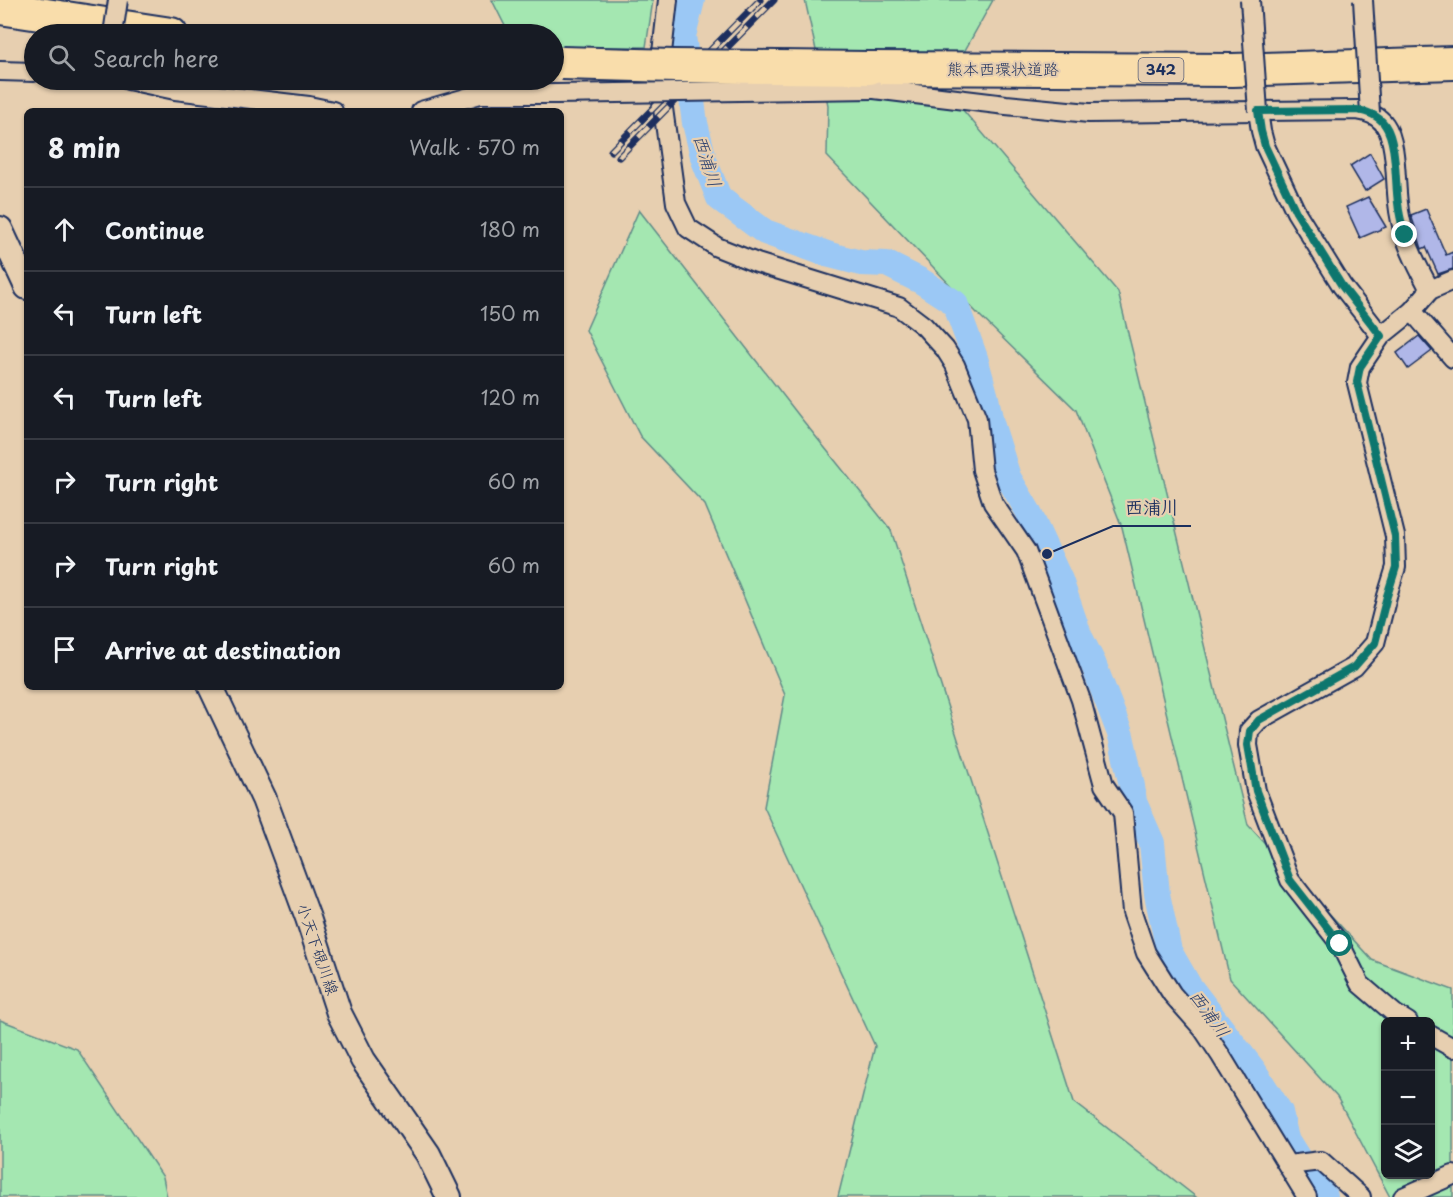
<!DOCTYPE html>
<html lang="en">
<head>
<meta charset="utf-8">
<style>
  :root { --surface:#171b24; --page:#20242c; --text:#f1f3f6; --muted:#9ea1a6; --line:#363941 }
  body { margin:0; font-family:"Playpen Sans","Klee One",sans-serif; background:var(--page); color:var(--text) }
  .controls { position:absolute; right:18px; bottom:18px; display:grid; overflow:hidden; border-radius:9px; box-shadow:0 2px 4px #0004 }
  .controls button { width:54px; height:54px; display:grid; place-items:center; padding:0; border:0; border-bottom:2px solid var(--line); background:var(--surface); color:var(--text); font:30px sans-serif }
  .stop { position:absolute; width:18px; height:18px; margin:-14px; border:4px solid #0f766e; border-radius:50%; background:#fff }
  .stop.end { background:#0f766e; border-color:#fff; box-shadow:0 2px 6px #0008 }
  .list { margin:0; padding:0; list-style:none }
  h2 { display:flex; justify-content:space-between; align-items:center; height:78px; margin:0; padding:0 24px; font-size:26px }
  h2 small { font-size:20px; font-weight:400; color:var(--muted) }
  .list li { display:grid; grid-template-columns:39px 1fr auto; gap:18px; align-items:center; box-sizing:border-box; height:84px; padding:0 24px; border-top:2px solid var(--line) }
  .list b { display:block; font-size:22px; white-space:nowrap }
  .list em { font-size:20px; font-style:normal; color:var(--muted) }
  .icon { flex:none; width:33px; height:33px; fill:none; stroke:currentColor; stroke-width:2; stroke-linecap:round; stroke-linejoin:round }
  .map { position:relative; flex:none; width:1453px; height:1197px; overflow:hidden }
  .search { position:absolute; background:var(--surface); box-shadow:0 2px 4px #0004; left:24px; top:24px; width:540px; height:66px; display:flex; align-items:center; gap:15px; box-sizing:border-box; padding:0 21px; border-radius:33px; color:var(--muted); font-size:22px }
  .panel { position:absolute; background:var(--surface); box-shadow:0 2px 4px #0004; left:24px; top:108px; width:540px; height:582px; border-radius:9px }
  .map>svg:first-child { display:block }
</style>
</head>
<body>
<div class="map">
<svg width="1453" height="1197" viewBox="0 0 1453 1197">
  <rect width="100%" height="100%" fill="#e7cfb0"/>
  <filter id="ink" filterUnits="userSpaceOnUse"><feTurbulence type="fractalNoise" baseFrequency=".0167" numOctaves="2"/><feDisplacementMap in="SourceGraphic" scale="12" xChannelSelector="R" yChannelSelector="G"/><feConvolveMatrix kernelMatrix="1 2 1 2 8 2 1 2 1" color-interpolation-filters="sRGB"/></filter>
  <g filter="url(#ink)">
    <g fill="#a4e7b1" stroke="#608b88" stroke-width="1.5" fill-rule="evenodd">
      <polygon points="492,0 653,0 646,47 554,47 554,34 509,34"/>
      <path d="M805,0h188l-49,88 174,204 130,533 124,135 81,30v207h-63l-53,-100 -107,-118 -108,-452 -46,-117 -99,-97 -150,-157 1,-51zM1386,1022h44v152h-44z"/>
      <polygon points="639,210 800,417 891,530 1074,1102 1196,1197 838,1197 875,1046 764,807 785,695 705,505 640,436 586,330"/>
      <polygon points="0,1020 77,1049 163,1177 167,1197 0,1197"/>
    </g>
    <g fill="none" stroke-linecap="round" stroke-linejoin="round">
      <polyline stroke="#9bc8f5" stroke-width="26" points="692,0 683,36 695,123 704,160 719,198 765,232 830,255 861,263 887,264 921,281 955,303 975,358 986,398 991,423 1008,477 1028,511 1060,580 1079,635 1093,663 1121,736 1132,786 1134,802 1152,843 1157,894 1169,951 1189,986 1254,1071 1280,1112 1286,1139 1318,1190 1325,1197"/>
    </g>
    <g fill="#b0b7e8" stroke="#1b2f5e" stroke-width="1.5">
      <polygon points="1370,153 1384,179 1365,191 1350,166"/>
      <polygon points="1368,197 1386,227 1360,238 1346,207"/>
      <polygon points="1426,209 1446,255 1453,252 1453,269 1438,274 1426,247 1422,249 1411,215"/>
      <polygon points="1419,336 1432,351 1408,369 1397,353"/>
    </g>
    <g fill="none" stroke-linecap="round" stroke-linejoin="round">
      <defs>
        <g id="street">
          <polyline points="668,0 659,79 676,203 688,228 717,247 757,263 899,307 924,326 945,349 955,365 977,419 982,470 993,503 1026,551 1081,700 1104,785 1123,813 1132,912 1146,953 1172,994 1203,1029 1221,1056 1307,1197"/>
          <polyline points="0,71 34,72"/>
          <polyline points="128,80 175,90 309,106 333,111"/>
          <path d="M874,89l132,16 83,8 268,-3c10,1 22,6 28,15 12,17 10,56 13,78 1,10 3,21 7,32 5,19 16,37 25,55"/>
          <polyline points="421,111 480,94 556,94"/>
          <polyline points="1258,111 1261,131 1265,146 1296,212 1342,286 1381,336"/>
          <polyline points="1412,311 1453,358"/>
          <polyline points="1408,1022 1395,1014 1360,984 1340,944 1290,880 1256,791 1248,745 1249,731 1259,720 1354,667 1375,643 1387,596 1396,567 1395,536 1357,383 1360,367 1381,336 1412,311 1430,290 1453,280"/>
          <polyline points="1430,1035 1453,1048"/>
          <polyline points="1288,1165 1321,1161 1361,1197"/>
          <polyline points="1403,1197 1453,1175"/>
        </g>
        <g id="secondary">
          <polyline points="0,229 27,287"/>
          <polyline points="211,687 264,799 308,918 339,1013 363,1060 428,1154 449,1197"/>
        </g>
        <g id="highway">
          <polyline points="0,8 171,34"/>
          <polyline points="869,68 1233,70 1453,63"/>
        </g>
      </defs>
      <use href="#street" stroke="#1b2f5e" stroke-width="22"/>
      <use href="#secondary" stroke="#1b2f5e" stroke-width="28"/>
      <use href="#highway" stroke="#1b2f5e" stroke-width="36"/>
      <use href="#street" stroke="#e7cfb0" stroke-width="18"/>
      <use href="#secondary" stroke="#e7cfb0" stroke-width="24"/>
      <use href="#highway" stroke="#f9ddab" stroke-width="32"/>
      <defs>
        <g id="rail">
          <polyline points="611,151 760,0"/>
          <polyline points="619,157 774,0"/>
        </g>
      </defs>
      <use href="#rail" stroke="#1b2f5e" stroke-width="7"/>
      <use href="#rail" stroke="#e7cfb0" stroke-width="4.5" stroke-dasharray="14" stroke-linecap="butt"/>
      <defs>
        <g id="street-bridge">
          <polyline points="1250,0 1258,111"/>
          <polyline points="1363,0 1370,113"/>
          <polyline points="113,34 118,0"/>
          <polyline points="556,94 874,89"/>
        </g>
        <polyline id="highway-bridge" points="562,63 674,66 869,68"/>
      </defs>
      <use href="#street-bridge" stroke="#1b2f5e" stroke-width="22" stroke-linecap="butt"/>
      <use href="#highway-bridge" stroke="#1b2f5e" stroke-width="36" stroke-linecap="butt"/>
      <use href="#street-bridge" stroke="#e7cfb0" stroke-width="18"/>
      <use href="#highway-bridge" stroke="#f9ddab" stroke-width="32"/>
    </g>
  </g>
  <g fill="none" stroke-linecap="round" stroke-linejoin="round" filter="url(#ink)">
    <path stroke="#0f766e" stroke-width="8" d="M1340,944l-50,-64 -34,-89 -8,-46 2,-14 9,-11 95,-53 21,-24 12,-47 9,-29 -1,-31 -38,-154 3,-15 21,-31 -39,-50 -46,-74 -31,-66 -4,-15 -3,-20 99,-1c10,1 22,6 28,15 12,17 10,57 13,78 1,11 4,22 7,32"/>
  </g>
  <g text-anchor="middle" stroke-width="4.5" stroke-linejoin="round" paint-order="stroke">
    <rect fill="#e7cfb0" stroke="#585f77" stroke-width="1.5" x="1138.5" y="58" width="45" height="24" rx="4.5"/>
    <g font-size="15" font-weight="bold" fill="#1b2f5e">
      <text x="1161" y="75">342</text>
    </g>
    <g font-size="16" fill="#1b2f5e" stroke="#e7cfb0">
      <text x="1003" y="75">熊本西環状道路</text>
      <text transform="translate(318 949) rotate(71)" y="6">小天下硯川線</text>
    </g>
    <g font-size="18" font-style="italic" fill="#283e6d" stroke="#e7cfb0">
      <text transform="translate(707 161) rotate(72)" y="6">西浦川</text>
      <text transform="translate(1209 1014) rotate(54)" y="6">西浦川</text>
    </g>
  </g>
  <path fill="none" stroke="#1b2f5e" stroke-width="2" d="M1047 554L1113 526H1191"/>
  <circle fill="#1b2f5e" stroke="#e7cfb0" stroke-width="2" cx="1047" cy="554" r="6"/>
  <g font-size="18" text-anchor="middle" font-weight="bold" fill="#1b2f5e" stroke="#e7cfb0" stroke-width="4.5" stroke-linejoin="round" paint-order="stroke">
    <text x="1152" y="514">西浦川</text>
  </g>
</svg>
<div class="controls">
<button>+</button>
<button>−</button>
<button><svg class="icon" aria-label="layers" viewBox="0 0 24 24"><path d="M12 4l9 5-9 5-9-5zM3 14l9 5 9-5"/></svg></button>
</div>
<div class="stop" style="left:1340px;top:944px"></div>
<div class="stop end" style="left:1405px;top:235px"></div>
<div class="search"><svg class="icon" aria-label="search" viewBox="0 0 24 24"><circle cx="10" cy="10" r="6"/><path d="M15 15l6 6"/></svg>Search here</div>
<section class="panel">
<h2>8 min<small>Walk · 570 m</small></h2>
<ul class="list">
<li><svg class="icon" aria-label="ahead" viewBox="0 0 24 24"><path d="M12 20V5M6 11l6-6 6 6"/></svg><div><b>Continue</b></div><em>180 m</em></li>
<li><svg class="icon" aria-label="left" viewBox="0 0 24 24"><path d="M17 20v-9H6M10 6l-5 5 5 5"/></svg><div><b>Turn left</b></div><em>150 m</em></li>
<li><svg class="icon" aria-label="left" viewBox="0 0 24 24"><path d="M17 20v-9H6M10 6l-5 5 5 5"/></svg><div><b>Turn left</b></div><em>120 m</em></li>
<li><svg class="icon" aria-label="right" viewBox="0 0 24 24"><path d="M7 20v-9h11M14 6l5 5-5 5"/></svg><div><b>Turn right</b></div><em>60 m</em></li>
<li><svg class="icon" aria-label="right" viewBox="0 0 24 24"><path d="M7 20v-9h11M14 6l5 5-5 5"/></svg><div><b>Turn right</b></div><em>60 m</em></li>
<li><svg class="icon" aria-label="arrive" viewBox="0 0 24 24"><path d="M6 21V4h12l-3 4 3 4H6"/></svg><div><b>Arrive at destination</b></div></li>
</ul>
</section>
</div>
</body>
</html>
